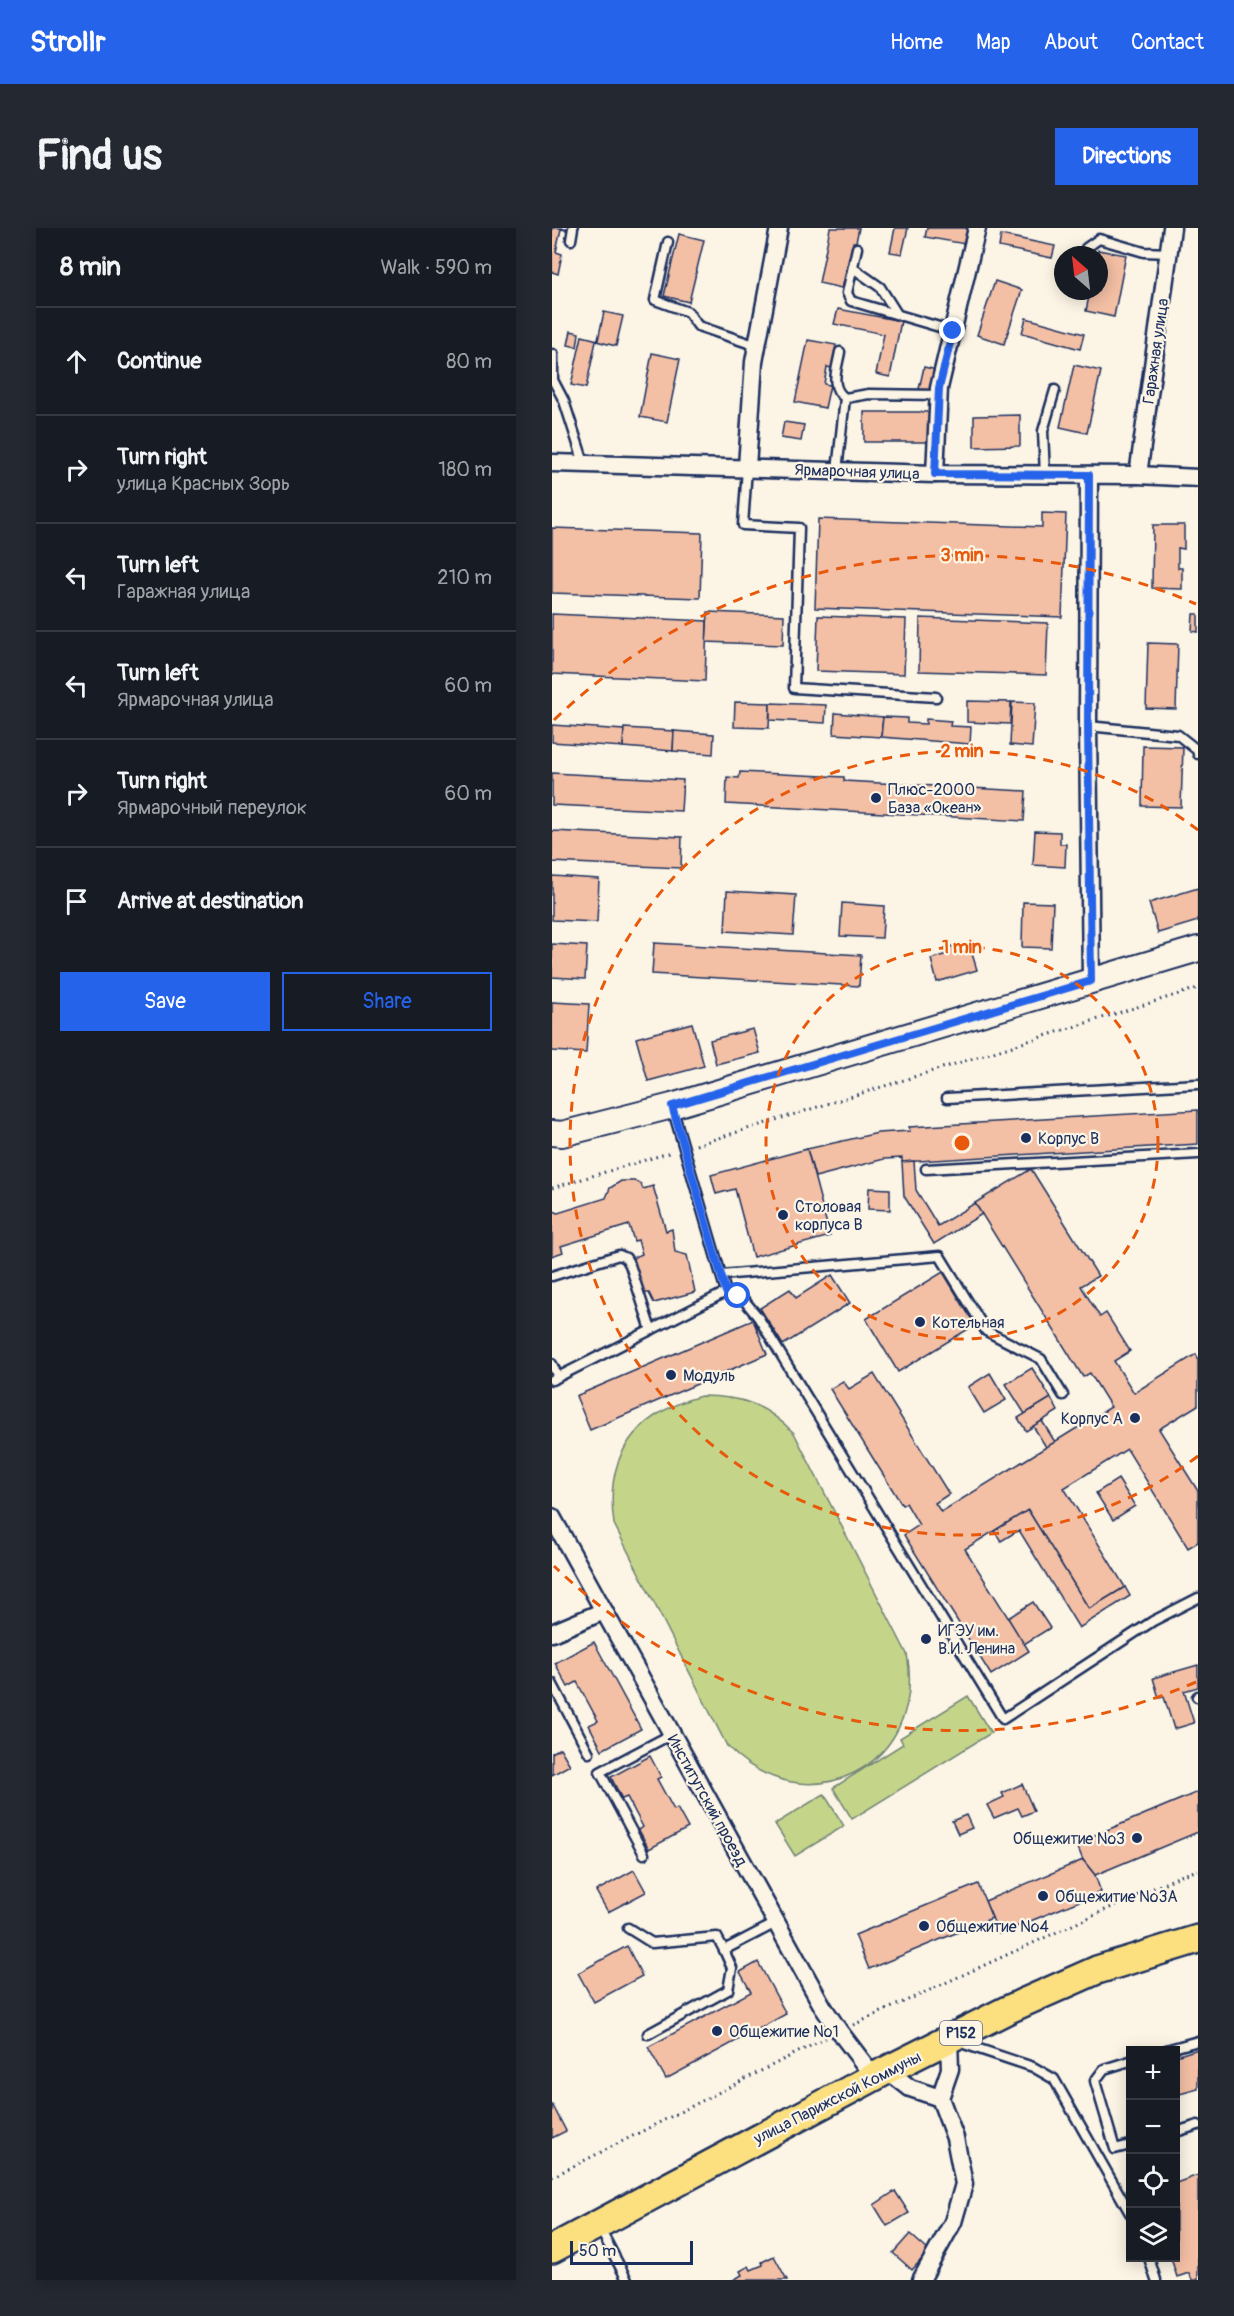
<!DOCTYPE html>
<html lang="en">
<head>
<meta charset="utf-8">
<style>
  :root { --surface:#171b24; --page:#242831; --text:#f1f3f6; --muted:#9ea1a6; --line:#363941; --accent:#2563eb }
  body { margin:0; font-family:Pangolin,sans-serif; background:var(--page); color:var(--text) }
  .controls { position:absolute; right:18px; bottom:18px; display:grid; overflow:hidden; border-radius:0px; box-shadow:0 3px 15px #0003 }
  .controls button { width:54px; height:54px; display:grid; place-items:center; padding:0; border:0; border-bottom:2px solid var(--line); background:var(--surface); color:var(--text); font:30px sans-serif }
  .compass { position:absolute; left:502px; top:18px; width:54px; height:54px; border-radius:50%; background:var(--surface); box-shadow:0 3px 15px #0003; rotate:332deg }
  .scale { position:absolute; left:18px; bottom:15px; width:123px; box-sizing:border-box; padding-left:6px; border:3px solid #1b2f5e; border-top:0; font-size:16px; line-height:21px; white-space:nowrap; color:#1b2f5e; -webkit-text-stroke:4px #fcf5e5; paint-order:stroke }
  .stop { position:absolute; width:18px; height:18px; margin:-14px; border:4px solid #2563eb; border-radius:50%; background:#fff }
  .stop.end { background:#2563eb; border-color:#fff; box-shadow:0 2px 6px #0008 }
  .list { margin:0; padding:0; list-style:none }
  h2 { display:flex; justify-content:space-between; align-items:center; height:78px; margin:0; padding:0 24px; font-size:26px }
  h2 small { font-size:20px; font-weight:400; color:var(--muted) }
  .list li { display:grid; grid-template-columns:39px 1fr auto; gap:18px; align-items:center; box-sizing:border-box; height:108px; padding:0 24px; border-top:2px solid var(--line) }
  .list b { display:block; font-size:22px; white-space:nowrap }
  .list p { margin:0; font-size:20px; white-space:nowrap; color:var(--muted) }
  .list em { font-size:20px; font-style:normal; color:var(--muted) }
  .actions { display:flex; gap:12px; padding:18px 24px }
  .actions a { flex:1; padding:14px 0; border:2px solid var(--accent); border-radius:0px; text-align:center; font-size:21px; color:var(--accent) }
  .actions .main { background:var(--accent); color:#fff }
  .icon { flex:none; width:33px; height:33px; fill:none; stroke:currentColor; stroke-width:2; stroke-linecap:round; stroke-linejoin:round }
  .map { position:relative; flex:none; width:646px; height:2052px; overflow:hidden; border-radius:0px }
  header { display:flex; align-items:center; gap:36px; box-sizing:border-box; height:84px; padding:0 30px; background:var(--accent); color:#fff }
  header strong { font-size:28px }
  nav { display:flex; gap:33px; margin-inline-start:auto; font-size:21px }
  .intro { display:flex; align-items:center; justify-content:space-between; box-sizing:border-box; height:144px; padding:0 36px }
  h1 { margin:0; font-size:42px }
  .button { padding:15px 27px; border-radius:0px; background:var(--accent); color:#fff; font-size:21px; font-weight:700 }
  main { display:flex; gap:36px; padding:0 36px }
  aside { flex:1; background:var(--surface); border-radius:0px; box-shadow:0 3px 15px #0003 }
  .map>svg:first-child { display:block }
</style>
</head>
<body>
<header>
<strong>Strollr</strong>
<nav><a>Home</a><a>Map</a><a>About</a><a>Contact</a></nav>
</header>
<div class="intro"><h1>Find us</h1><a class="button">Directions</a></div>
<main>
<aside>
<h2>8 min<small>Walk · 590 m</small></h2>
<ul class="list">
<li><svg class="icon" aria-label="ahead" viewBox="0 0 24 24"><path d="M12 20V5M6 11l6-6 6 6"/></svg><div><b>Continue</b></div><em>80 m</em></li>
<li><svg class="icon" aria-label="right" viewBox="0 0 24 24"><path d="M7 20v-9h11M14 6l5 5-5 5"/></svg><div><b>Turn right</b><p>улица Красных Зорь</p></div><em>180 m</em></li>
<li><svg class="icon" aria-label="left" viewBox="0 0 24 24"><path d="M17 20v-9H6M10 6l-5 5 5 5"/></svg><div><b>Turn left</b><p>Гаражная улица</p></div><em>210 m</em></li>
<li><svg class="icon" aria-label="left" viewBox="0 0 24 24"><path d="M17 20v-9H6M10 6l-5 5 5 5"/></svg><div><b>Turn left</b><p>Ярмарочная улица</p></div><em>60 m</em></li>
<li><svg class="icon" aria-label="right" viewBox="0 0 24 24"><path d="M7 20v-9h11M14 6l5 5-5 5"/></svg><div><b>Turn right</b><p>Ярмарочный переулок</p></div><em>60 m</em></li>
<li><svg class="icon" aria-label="arrive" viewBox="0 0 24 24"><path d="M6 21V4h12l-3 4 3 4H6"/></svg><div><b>Arrive at destination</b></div></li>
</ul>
<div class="actions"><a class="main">Save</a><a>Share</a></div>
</aside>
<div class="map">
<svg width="646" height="2052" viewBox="0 0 646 2052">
  <rect width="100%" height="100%" fill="#fcf5e5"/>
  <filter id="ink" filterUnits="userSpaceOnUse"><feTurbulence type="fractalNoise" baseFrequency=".0167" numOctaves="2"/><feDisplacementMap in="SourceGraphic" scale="12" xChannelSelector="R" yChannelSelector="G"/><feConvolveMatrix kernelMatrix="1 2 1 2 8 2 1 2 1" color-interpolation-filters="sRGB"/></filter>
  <g filter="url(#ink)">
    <g fill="#c4d58a" stroke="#708274" stroke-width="1.5">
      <path d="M149,1168c41,0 64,8 93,37l113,221c21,112 -101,174 -180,92l-113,-222c-10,-68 21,-110 87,-128z"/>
      <polygon points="416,1468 439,1505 300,1591 281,1560 351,1516 348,1510"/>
      <polygon points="272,1566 292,1598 243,1628 223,1596"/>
    </g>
    <g fill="#f4c0a5" stroke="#1b2f5e" stroke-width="1.5">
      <polygon points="0,0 14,0 14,2 9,1 4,24 10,26 6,46 0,44"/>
      <polygon points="278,0 307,0 304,14 301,14 294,61 267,55"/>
      <polygon points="343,0 356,0 350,26 338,24"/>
      <polygon points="375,0 416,0 413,16 373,9"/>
      <polygon points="127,6 152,12 137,74 112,68"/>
      <polygon points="449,7 503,18 500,30 447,19"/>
      <polygon points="546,22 574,27 562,89 534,83 538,63 547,63"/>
      <polygon points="443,53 470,62 452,116 425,107"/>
      <polygon points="286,81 349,93 338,149 324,146 332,106 282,96"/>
      <polygon points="52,84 71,88 64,118 44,113 34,160 19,157 30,108 46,112"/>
      <polygon points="474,90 532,106 528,121 470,105"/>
      <polygon points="19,103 27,105 25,119 16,117"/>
      <polygon points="256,112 284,117 280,140 275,139 272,156 278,157 273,180 243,174"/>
      <polygon points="100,125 128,131 115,194 88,189"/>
      <polygon points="522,137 549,143 535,205 508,199"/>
      <polygon points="372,139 385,142 380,164 367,161"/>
      <polygon points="312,184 380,184 379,214 312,214"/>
      <polygon points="468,187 468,218 422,219 422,188"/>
      <polygon points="232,194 252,197 249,213 229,210"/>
      <polygon points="490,285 514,286 510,389 263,380 266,291 490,299"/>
      <polygon points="601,297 632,297 632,321 626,320 626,340 630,340 630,361 600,360"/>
      <polygon points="0,300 150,305 148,370 0,365"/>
      <polygon points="156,384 232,387 231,417 154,414"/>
      <polygon points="0,386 155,393 153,453 0,446"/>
      <polygon points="641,386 646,386 646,404 640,403"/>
      <polygon points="266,388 354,391 352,446 264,443"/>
      <polygon points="368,390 496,395 494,447 367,443"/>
      <polygon points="596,415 626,416 624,481 594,480"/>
      <polygon points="415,473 459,474 458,496 415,494"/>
      <polygon points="183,474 218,475 217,500 182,499"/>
      <polygon points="460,474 483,475 480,519 458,517"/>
      <polygon points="218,475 274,477 273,495 218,492"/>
      <polygon points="283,485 331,489 329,509 282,506"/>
      <polygon points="331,489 355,490 355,495 374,496 374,491 399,493 398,498 419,499 418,516 329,509"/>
      <polygon points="0,497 72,502 71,519 0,514"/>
      <polygon points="72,500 122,503 121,523 71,519"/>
      <polygon points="122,503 162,506 161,526 121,523"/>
      <polygon points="591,518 631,519 629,579 590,578"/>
      <polygon points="188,544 292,549 292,553 474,563 472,593 174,576 175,549 187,550"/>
      <polygon points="0,545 131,552 129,583 0,577"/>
      <polygon points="0,603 130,609 129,640 0,634"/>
      <polygon points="483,603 508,604 508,616 514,616 513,639 481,637"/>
      <polygon points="0,648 47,651 45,694 0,692"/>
      <polygon points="646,660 646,693 606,705 597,675"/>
      <polygon points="175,663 244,667 241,707 173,703"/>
      <polygon points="471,674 501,675 499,720 470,719"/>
      <polygon points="290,675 332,678 330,710 288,708"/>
      <polygon points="102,715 309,727 307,758 100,746"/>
      <polygon points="0,716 35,718 33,751 0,749"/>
      <polygon points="401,718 402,724 418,719 425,742 385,754 379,731 395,726 393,720"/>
      <polygon points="0,774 37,776 34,825 0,823"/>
      <polygon points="140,795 152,838 96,853 84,810"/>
      <polygon points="201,801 208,825 164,836 158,812"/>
      <polygon points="646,882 646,916 350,934 350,930 332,931 263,949 255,921 326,905 358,903 357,899"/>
      <polygon points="255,921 278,1008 201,1029 183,961 164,966 159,947"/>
      <polygon points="362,933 364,962 386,998 423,975 430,986 382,1016 352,968 350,934"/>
      <polygon points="479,941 546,1048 529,1058 548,1089 554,1085 578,1123 562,1133 582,1165 644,1126 646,1130 646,1177 607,1201 646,1263 646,1314 636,1320 575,1221 512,1260 573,1359 537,1381 476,1282 413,1321 477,1423 439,1447 352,1307 367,1297 354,1275 350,1277 278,1161 291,1153 297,1161 322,1146 397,1266 383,1275 389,1284 559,1179 538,1145 531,1149 423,975"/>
      <polygon points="69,953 83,953 89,956 91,961 101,958 114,1003 120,1001 123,1024 135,1027 143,1064 102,1075 97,1065 92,1065 80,1030 90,1026 86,1012 82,1013 77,997 9,1018 11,1024 0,1028 0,982 6,985 54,970 58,960"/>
      <polygon points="317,960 338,961 338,982 316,981"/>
      <polygon points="391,1044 423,1097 346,1144 314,1091"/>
      <polygon points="280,1047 298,1075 231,1117 208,1080 238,1061 244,1070"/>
      <polygon points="201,1092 215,1126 38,1202 24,1168"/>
      <polygon points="480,1140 499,1170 473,1186 454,1156"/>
      <polygon points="438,1145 454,1172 432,1185 416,1159"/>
      <polygon points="499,1170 506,1183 474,1203 466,1190"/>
      <polygon points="490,1193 503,1214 494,1219 481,1198"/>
      <polygon points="566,1251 583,1278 561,1292 544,1265"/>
      <polygon points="476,1282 537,1381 573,1359 578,1368 527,1400 467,1302 449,1313 442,1303"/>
      <polygon points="481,1374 498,1400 472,1416 456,1390"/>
      <polygon points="42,1414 89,1501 50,1522 37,1497 46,1493 25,1454 16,1459 3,1435"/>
      <polygon points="646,1437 646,1459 632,1463 642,1495 622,1501 612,1469 607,1470 601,1450"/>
      <polygon points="8,1520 18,1537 0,1547 0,1525"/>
      <polygon points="98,1528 109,1549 105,1551 122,1582 125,1580 136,1600 97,1621 87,1602 91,1599 75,1569 70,1571 59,1549"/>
      <polygon points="470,1556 482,1583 470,1588 466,1580 442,1590 435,1577 452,1569 450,1565"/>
      <polygon points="646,1564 646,1604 543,1647 531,1632 524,1615"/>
      <polygon points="414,1587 420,1600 406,1606 400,1593"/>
      <polygon points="531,1632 543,1647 549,1664 447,1706 433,1673"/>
      <polygon points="82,1642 94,1664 56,1684 44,1663"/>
      <polygon points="426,1656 440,1690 317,1741 303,1707"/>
      <polygon points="75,1718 90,1748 42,1774 26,1745"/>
      <polygon points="206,1734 234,1786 114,1851 96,1819 199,1764 188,1744"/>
      <polygon points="646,1821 646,1861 624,1867 624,1828"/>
      <polygon points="0,1876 14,1903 0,1910"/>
      <polygon points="646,1947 646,2052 640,2052 637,2045 625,2049 619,2030 624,2030 624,1955"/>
      <polygon points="343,1963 357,1985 335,1998 322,1977"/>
      <polygon points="358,2006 377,2023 360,2042 341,2025"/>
      <polygon points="222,2028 235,2052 181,2052 190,2047 188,2043 197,2038 199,2042 206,2039 211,2037 210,2034"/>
    </g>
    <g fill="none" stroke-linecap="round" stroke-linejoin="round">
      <defs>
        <g id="lane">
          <polyline points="19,12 21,0"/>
          <polyline points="116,14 103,72 136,84 146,98 205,118"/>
          <polyline points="305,20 295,65 299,73 401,103"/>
          <polyline points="533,27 534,20 547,11 592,24 617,25"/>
          <polyline points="301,40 328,59 345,86"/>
          <polyline points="1,126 1,152 12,173 32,235"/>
          <polyline points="293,170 317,166 387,167"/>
          <polyline points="195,240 191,297 247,300 242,460 384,469"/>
          <path d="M285,243l8,-73c-16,-11 -8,-29 -5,-46"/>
          <polyline points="493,247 491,203 503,162"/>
          <polyline points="536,498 626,507 645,522 646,526"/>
          <polyline points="395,870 646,856"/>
          <polyline points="120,879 174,1064 192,1072 206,1089 451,1491 601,1393 646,1370"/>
          <polyline points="374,941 646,926"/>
          <polyline points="169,1047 388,1028 434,1103 489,1131 511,1167"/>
          <polyline points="0,1048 67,1027 74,1030 78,1037 99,1102"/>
          <polyline points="0,1136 6,1149"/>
          <polyline points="0,1152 174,1064"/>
          <polyline points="0,1455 37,1525"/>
          <polyline points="645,1469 646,1468"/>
          <polyline points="92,1626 48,1544 120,1506"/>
          <polyline points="76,1700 100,1715 165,1709 172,1722"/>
          <polyline points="96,1806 176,1762 180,1740 172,1722 224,1695"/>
          <polyline points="406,1814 481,1839 502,1851 578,1985"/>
          <polyline points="614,1822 646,1813"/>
          <polyline points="578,1833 552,1841 543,1853 563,1921 578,1917"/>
          <polyline points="624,1904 646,1897"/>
          <polyline points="47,1999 75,2052"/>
          <polyline points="597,2030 604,2052"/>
        </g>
        <g id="street">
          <polyline points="0,235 383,246 586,247 646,250"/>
          <polyline points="195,239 202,134 227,0"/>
          <polyline points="383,246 387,160 425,0"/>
          <polyline points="537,247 536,498 539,753"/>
          <polyline points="586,247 620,0"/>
          <polyline points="0,1289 271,1779 287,1803 322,1849"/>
          <polyline points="0,1405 52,1383"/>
          <polyline points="335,1842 358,1860 388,1870"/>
          <polyline points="369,2052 401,1994 412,1956 403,1910 388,1870 398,1841 397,1811"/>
        </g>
        <polyline id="secondary" points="0,905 10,906 120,878 646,721"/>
        <polyline id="primary" points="0,2021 335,1842 455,1782 545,1742 646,1711"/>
      </defs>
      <use href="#lane" stroke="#1b2f5e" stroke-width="13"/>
      <use href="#street" stroke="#1b2f5e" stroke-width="21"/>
      <use href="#secondary" stroke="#1b2f5e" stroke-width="28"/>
      <use href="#primary" stroke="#1b2f5e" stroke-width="32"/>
      <g stroke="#1b2f5e" stroke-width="3" stroke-dasharray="1.5 4.5" stroke-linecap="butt">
        <polyline points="144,917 646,760"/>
        <polyline points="0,960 120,924"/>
        <polyline points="301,1797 628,1648 646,1642"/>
        <polyline points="0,1949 274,1810"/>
      </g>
      <use href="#lane" stroke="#fcf5e5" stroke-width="8"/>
      <use href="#street" stroke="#fcf5e5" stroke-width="16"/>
      <use href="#secondary" stroke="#fcf5e5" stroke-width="24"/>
      <use href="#primary" stroke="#fce080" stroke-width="27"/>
    </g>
  </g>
  <g fill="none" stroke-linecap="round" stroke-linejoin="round" filter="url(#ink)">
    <polyline stroke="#2563eb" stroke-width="8" points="186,1068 174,1064 120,878 539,753 536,498 537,247 383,246 387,160 401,103"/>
  </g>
  <g fill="none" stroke="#e8590c" stroke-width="3" stroke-dasharray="10 8">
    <circle cx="410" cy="915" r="196"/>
    <path d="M646 1228A392 392 0 1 1 646 602"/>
    <path d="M644 1454A588 588 0 0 1 2 1338M2 492A588 588 0 0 1 644 376"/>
  </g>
  <g fill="#1b2f5e" stroke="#fcf5e5" stroke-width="2">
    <circle cx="324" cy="570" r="6"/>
    <circle cx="474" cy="910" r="6"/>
    <circle cx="231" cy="987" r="6"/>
    <circle cx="368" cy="1094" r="6"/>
    <circle cx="119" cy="1147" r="6"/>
    <circle cx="583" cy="1190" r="6"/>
    <circle cx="374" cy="1411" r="6"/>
    <circle cx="585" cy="1610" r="6"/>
    <circle cx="491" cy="1668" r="6"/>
    <circle cx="372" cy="1698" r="6"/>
    <circle cx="165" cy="1803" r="6"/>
  </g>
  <g text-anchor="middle" stroke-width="4.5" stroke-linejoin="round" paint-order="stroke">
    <rect fill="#fcf5e5" stroke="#5e6a86" stroke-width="1.5" x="388" y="1793" width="42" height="24" rx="4.5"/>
    <g font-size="15" font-weight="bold" fill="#1b2f5e">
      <text x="409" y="1810">Р152</text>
    </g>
    <g font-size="16" fill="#1b2f5e" stroke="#fcf5e5">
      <text transform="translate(603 123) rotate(-82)" y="6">Гаражная улица</text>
      <text transform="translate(305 243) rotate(2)" y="6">Ярмарочная улица</text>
      <text transform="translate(156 1572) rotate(61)" y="6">Институтский проезд</text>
      <text transform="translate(285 1869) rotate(-27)" y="6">улица Парижской Коммуны</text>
    </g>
    <g font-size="16" fill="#1b2f5e" stroke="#fcf5e5" text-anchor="start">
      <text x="336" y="567">Плюс-2000<tspan x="336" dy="18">База «Океан»</tspan></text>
      <text x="486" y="916">Корпус В</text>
      <text x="243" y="984">Столовая<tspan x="243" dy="18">корпуса В</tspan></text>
      <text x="380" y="1100">Котельная</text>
      <text x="131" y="1153">Модуль</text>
      <text x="571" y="1196" text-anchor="end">Корпус А</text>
      <text x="386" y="1408">ИГЭУ им.<tspan x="386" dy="18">В.И. Ленина</tspan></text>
      <text x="573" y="1616" text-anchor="end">Общежитие №3</text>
      <text x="503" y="1674">Общежитие №3А</text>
      <text x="384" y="1704">Общежитие №4</text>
      <text x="177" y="1809">Общежитие №1</text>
    </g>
  </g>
  <circle cx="410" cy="915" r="9" fill="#e8590c" stroke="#fcf5e5" stroke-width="3"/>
  <g font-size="18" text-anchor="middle" font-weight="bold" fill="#e8590c" stroke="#fcf5e5" stroke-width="4.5" stroke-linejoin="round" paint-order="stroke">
    <text x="410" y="333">3 min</text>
    <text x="410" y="529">2 min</text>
    <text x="410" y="725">1 min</text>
  </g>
</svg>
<div class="controls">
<button>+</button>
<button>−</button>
<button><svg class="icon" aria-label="locate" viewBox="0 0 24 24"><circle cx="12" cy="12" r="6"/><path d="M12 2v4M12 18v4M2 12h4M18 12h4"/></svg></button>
<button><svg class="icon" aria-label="layers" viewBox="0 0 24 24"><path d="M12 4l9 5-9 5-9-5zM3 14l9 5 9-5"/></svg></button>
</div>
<svg class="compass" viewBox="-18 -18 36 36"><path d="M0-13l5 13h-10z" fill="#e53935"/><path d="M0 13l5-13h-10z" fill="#9ea1a6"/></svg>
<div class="scale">50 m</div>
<div class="stop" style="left:186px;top:1068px"></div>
<div class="stop end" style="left:401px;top:103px"></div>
</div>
</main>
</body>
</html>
